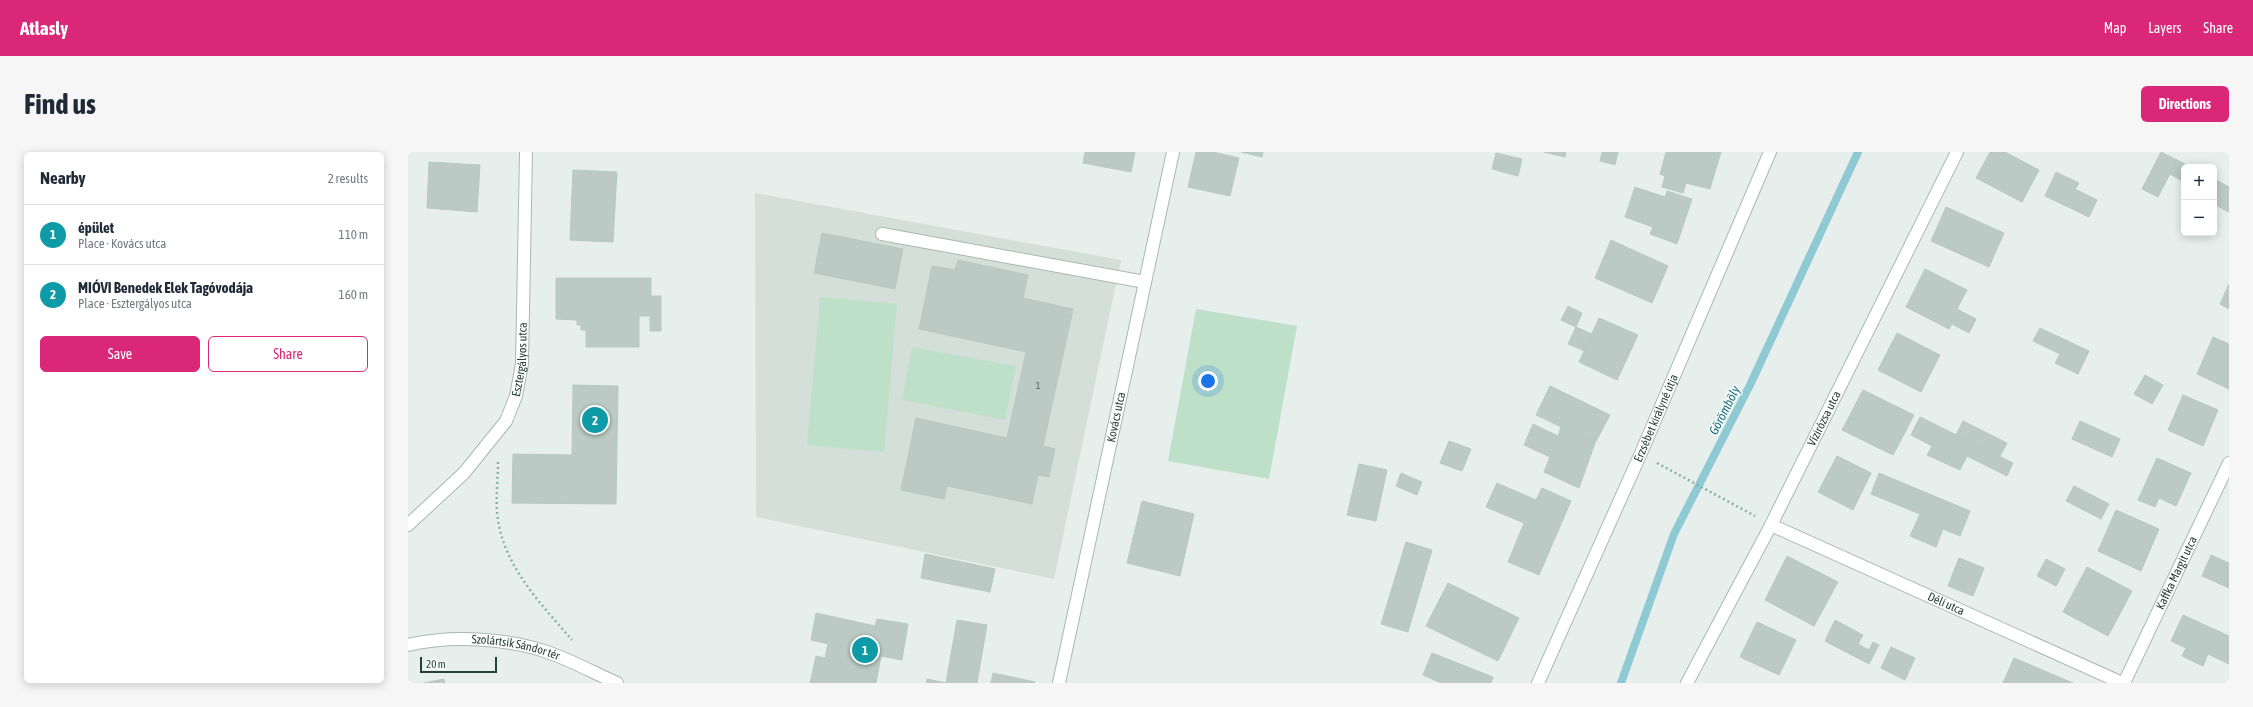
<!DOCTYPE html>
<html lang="en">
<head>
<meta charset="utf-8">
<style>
  :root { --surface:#fff; --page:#f6f6f7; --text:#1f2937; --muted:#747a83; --line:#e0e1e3; --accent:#db2777 }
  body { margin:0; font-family:"Asap Condensed",sans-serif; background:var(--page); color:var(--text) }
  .controls { position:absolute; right:12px; top:12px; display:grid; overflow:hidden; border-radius:6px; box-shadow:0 2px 10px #0003 }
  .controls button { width:36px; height:36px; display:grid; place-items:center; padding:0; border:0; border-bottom:1px solid var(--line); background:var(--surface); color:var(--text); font:20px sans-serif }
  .scale { position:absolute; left:12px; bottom:10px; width:77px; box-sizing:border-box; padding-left:4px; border:2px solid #24423a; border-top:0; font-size:11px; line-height:14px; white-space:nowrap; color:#24423a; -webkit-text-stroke:3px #f7fbf9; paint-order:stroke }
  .you { position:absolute; left:800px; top:229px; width:14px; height:14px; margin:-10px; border:3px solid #fff; border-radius:50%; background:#1a73e8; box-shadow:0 0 0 6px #1a73e833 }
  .badge { display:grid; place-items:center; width:26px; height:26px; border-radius:50%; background:var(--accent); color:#fff; font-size:13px; font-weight:700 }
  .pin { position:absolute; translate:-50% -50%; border:2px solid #fff; box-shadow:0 1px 4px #0006 }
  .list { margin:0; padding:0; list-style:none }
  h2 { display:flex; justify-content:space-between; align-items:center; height:52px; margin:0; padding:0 16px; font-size:17px }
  h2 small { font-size:13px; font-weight:400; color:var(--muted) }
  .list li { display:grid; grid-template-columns:26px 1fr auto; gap:12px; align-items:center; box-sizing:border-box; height:60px; padding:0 16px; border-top:1px solid var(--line) }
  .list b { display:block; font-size:15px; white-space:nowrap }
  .list p { margin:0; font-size:13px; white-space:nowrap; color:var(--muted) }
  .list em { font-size:13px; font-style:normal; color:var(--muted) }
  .actions { display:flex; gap:8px; padding:12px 16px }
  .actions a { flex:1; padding:9px 0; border:1px solid var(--accent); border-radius:6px; text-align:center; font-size:14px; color:var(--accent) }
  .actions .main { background:var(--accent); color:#fff }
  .map { position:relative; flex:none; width:1821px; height:531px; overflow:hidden; border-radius:6px }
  header { display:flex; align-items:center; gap:24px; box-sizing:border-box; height:56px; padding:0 20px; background:var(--accent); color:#fff }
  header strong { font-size:19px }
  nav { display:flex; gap:22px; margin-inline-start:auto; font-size:14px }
  .intro { display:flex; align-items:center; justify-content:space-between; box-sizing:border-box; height:96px; padding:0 24px }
  h1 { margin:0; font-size:28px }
  .button { padding:10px 18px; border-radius:6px; background:var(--accent); color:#fff; font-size:14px; font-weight:700 }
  main { display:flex; gap:24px; padding:0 24px }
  aside { flex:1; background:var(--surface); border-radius:6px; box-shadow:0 2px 10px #0003 }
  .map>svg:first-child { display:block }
</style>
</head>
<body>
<header>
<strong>Atlasly</strong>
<nav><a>Map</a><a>Layers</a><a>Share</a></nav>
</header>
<div class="intro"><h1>Find us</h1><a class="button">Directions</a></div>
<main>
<aside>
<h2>Nearby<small>2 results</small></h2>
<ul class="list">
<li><span class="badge" style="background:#0f9aa8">1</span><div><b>épület</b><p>Place · Kovács utca</p></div><em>110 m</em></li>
<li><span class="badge" style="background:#0f9aa8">2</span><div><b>MIÓVI Benedek Elek Tagóvodája</b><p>Place · Esztergályos utca</p></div><em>160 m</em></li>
</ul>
<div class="actions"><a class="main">Save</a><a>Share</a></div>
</aside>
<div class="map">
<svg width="1821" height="531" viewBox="0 0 1821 531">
  <rect width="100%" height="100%" fill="#e6efeb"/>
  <polygon fill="#d4dfda" points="347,41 713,108 646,427 348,365"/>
  <g fill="#bfe0c8">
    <polygon points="412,145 489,152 476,300 399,293"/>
    <polygon points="788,157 889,174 861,327 760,309"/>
    <polygon points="504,195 608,214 597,268 494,248"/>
  </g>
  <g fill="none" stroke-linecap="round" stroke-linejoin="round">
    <polyline stroke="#8ec9d4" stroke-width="8" points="1213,531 1266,382 1343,231 1450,0"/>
  </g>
  <g fill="#bbcac4" stroke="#b8c9c2">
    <polygon points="677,0 727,0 723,20 675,11"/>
    <polygon points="788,0 805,0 831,6 822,44 780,35"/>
    <polygon points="833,0 855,0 854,5"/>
    <polygon points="1136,0 1158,0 1157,5"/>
    <polygon points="1194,0 1210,0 1207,13 1192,9"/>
    <polygon points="1258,0 1313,0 1302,37 1278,31 1275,41 1254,35 1257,24 1252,22"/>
    <polygon points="1582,0 1597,0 1631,18 1614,50 1568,26"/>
    <polygon points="1753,0 1769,8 1750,45 1734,37"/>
    <polygon points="1088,1 1114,7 1110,24 1084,17"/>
    <polygon points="1769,8 1783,15 1776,15 1776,30 1762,22"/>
    <polygon points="21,10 72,13 69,60 19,56"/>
    <polygon points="165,18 209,20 205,90 162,88"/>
    <polygon points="1648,20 1671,31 1667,37 1689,48 1681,65 1637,44"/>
    <polygon points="1806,27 1821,35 1821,60 1806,52"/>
    <polygon points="1227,35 1257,45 1259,39 1284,47 1269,92 1242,82 1245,75 1217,65"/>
    <polygon points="1538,55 1596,81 1581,115 1523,89"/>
    <polygon points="414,81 495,97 487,137 406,121"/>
    <polygon points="1203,88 1260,114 1244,151 1187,126"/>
    <polygon points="550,108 620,123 615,146 665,157 635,294 647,297 641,325 630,323 624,352 539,334 536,347 493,338 508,266 599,286 618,200 511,177 524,114 547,118"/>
    <polygon points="1517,117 1559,138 1549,157 1568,167 1561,181 1544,172 1541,177 1498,155"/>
    <polygon points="148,126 243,126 243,144 253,144 253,179 242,179 242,164 231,164 231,195 178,195 178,178 173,178 173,173 169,173 169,168 148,167"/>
    <polygon points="1821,132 1821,157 1812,152"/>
    <polygon points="1160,154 1174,161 1168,175 1153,168"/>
    <polygon points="1191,166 1230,183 1209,228 1171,210"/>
    <polygon points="1168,175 1184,182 1177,199 1160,192"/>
    <polygon points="1632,176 1681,199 1670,222 1647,211 1652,202 1625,189"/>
    <polygon points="1489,181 1532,203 1513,240 1470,218"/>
    <polygon points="1805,185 1821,192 1821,237 1789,222"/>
    <polygon points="1737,223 1755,233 1744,252 1726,242"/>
    <polygon points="165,233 210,234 208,352 104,351 105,302 164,303"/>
    <polygon points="1142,234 1202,263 1187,291 1128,263"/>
    <polygon points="1455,238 1506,263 1485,303 1434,278"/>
    <polygon points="1775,243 1810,258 1795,294 1760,278"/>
    <polygon points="1512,265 1605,311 1599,324 1559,304 1552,318 1519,303 1524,294 1503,283"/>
    <polygon points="1555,269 1599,291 1592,304 1548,283"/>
    <polygon points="1672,269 1712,287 1704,305 1664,287"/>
    <polygon points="1125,272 1150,284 1153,275 1187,291 1171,336 1136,320 1142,305 1116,293"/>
    <polygon points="1041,289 1063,297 1054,319 1032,311"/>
    <polygon points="1429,304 1463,321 1445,358 1410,340"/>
    <polygon points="1749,306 1783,321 1768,354 1751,346 1747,355 1730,348"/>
    <polygon points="951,312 979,318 968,369 939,363"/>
    <polygon points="993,321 1014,330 1009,343 988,334"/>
    <polygon points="1471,321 1562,359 1552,384 1535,377 1528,395 1502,384 1512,362 1463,342"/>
    <polygon points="1089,331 1128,348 1134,336 1163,349 1131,423 1100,410 1116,371 1078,355"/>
    <polygon points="1666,334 1701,352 1693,367 1658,349"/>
    <polygon points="734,349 786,362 772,424 719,411"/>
    <polygon points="1708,358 1751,377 1733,419 1690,399"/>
    <polygon points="998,390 1024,398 1000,480 973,472"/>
    <polygon points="517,402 587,417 582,440 513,426"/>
    <polygon points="1803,403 1821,411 1821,436 1794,424"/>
    <polygon points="1379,404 1430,430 1406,474 1357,448"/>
    <polygon points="1551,406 1576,416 1565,444 1540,434"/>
    <polygon points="1638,407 1657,417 1648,434 1629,424"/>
    <polygon points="1679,415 1724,439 1700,484 1655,460"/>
    <polygon points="1040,431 1111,466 1090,509 1018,474"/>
    <polygon points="408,461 467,474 469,467 500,472 494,508 473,504 468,531 402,531 408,504 417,506 420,492 403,488"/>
    <polygon points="1775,463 1821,484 1821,512 1800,502 1795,514 1774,504 1778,496 1763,489"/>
    <polygon points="549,468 579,473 569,531 518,531 519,527 538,531"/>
    <polygon points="1427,468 1455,483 1450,492 1461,498 1465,490 1471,493 1461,512 1417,489"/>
    <polygon points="1349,470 1388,488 1371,523 1332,505"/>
    <polygon points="1483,495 1507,506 1497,528 1473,516"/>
    <polygon points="1024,501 1085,525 1083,531 1033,531 1015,523"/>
    <polygon points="1606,506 1665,531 1595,531"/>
    <polygon points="585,521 627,530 627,531 583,531"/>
    <polygon points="36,527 37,531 16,531"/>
  </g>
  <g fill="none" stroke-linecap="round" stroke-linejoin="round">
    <defs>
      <g id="minor">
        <polyline points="474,82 737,130"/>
        <path id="s1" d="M0,373l56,-52 42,-52 10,-25 6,-32 4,-212"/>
        <path id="s2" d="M1363,373l351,158"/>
        <path id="s3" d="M0,493c43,-10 98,-7 139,7 24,8 47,21 70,31"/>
        <path id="s4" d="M651,531l114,-531"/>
        <path id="s5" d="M1130,531l103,-230 129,-301"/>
        <path id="s6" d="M1279,531l84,-158 186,-373"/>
        <path id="s7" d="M1716,531l105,-220"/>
      </g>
    </defs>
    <use href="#minor" stroke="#a8b8b2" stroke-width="14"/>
    <g stroke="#86b3a5" stroke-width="2.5" stroke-dasharray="2 3" stroke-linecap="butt">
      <path d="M90,310c0,19 -3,39 0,58 7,48 44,85 74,120"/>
      <polyline points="1249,311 1347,364"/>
    </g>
    <use href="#minor" stroke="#fff" stroke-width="12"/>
  </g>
  <g text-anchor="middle" stroke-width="3" stroke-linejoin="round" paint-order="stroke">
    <g font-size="10" fill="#4a645c">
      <text x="630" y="237">1</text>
    </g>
    <g font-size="12" fill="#24423a" stroke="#f7fbf9">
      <text dy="4" stroke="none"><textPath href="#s1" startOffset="207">Esztergályos utca</textPath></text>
      <text dy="4" stroke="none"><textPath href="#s4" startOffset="272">Kovács utca</textPath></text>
      <text dy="4" stroke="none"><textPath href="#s5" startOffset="290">Erzsébet királyné útja</textPath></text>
      <text dy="4" stroke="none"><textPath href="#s6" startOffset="298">Vízirózsa utca</textPath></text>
      <text dy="4" stroke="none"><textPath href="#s7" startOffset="122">Kaffka Margit utca</textPath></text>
      <text dy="4" stroke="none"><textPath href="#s2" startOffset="192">Déli utca</textPath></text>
      <text dy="4" stroke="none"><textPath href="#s3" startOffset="109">Szolártsik Sándor tér</textPath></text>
    </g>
    <g font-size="13" font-style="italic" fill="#1c6f80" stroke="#f7fbf9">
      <text transform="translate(1316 258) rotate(-63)" y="5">Görömböly</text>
    </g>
  </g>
</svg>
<div class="controls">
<button>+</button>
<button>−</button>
</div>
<div class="scale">20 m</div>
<div class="you"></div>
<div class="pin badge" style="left:457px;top:498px;background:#0f9aa8">1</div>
<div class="pin badge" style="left:187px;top:268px;background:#0f9aa8">2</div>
</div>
</main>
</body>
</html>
